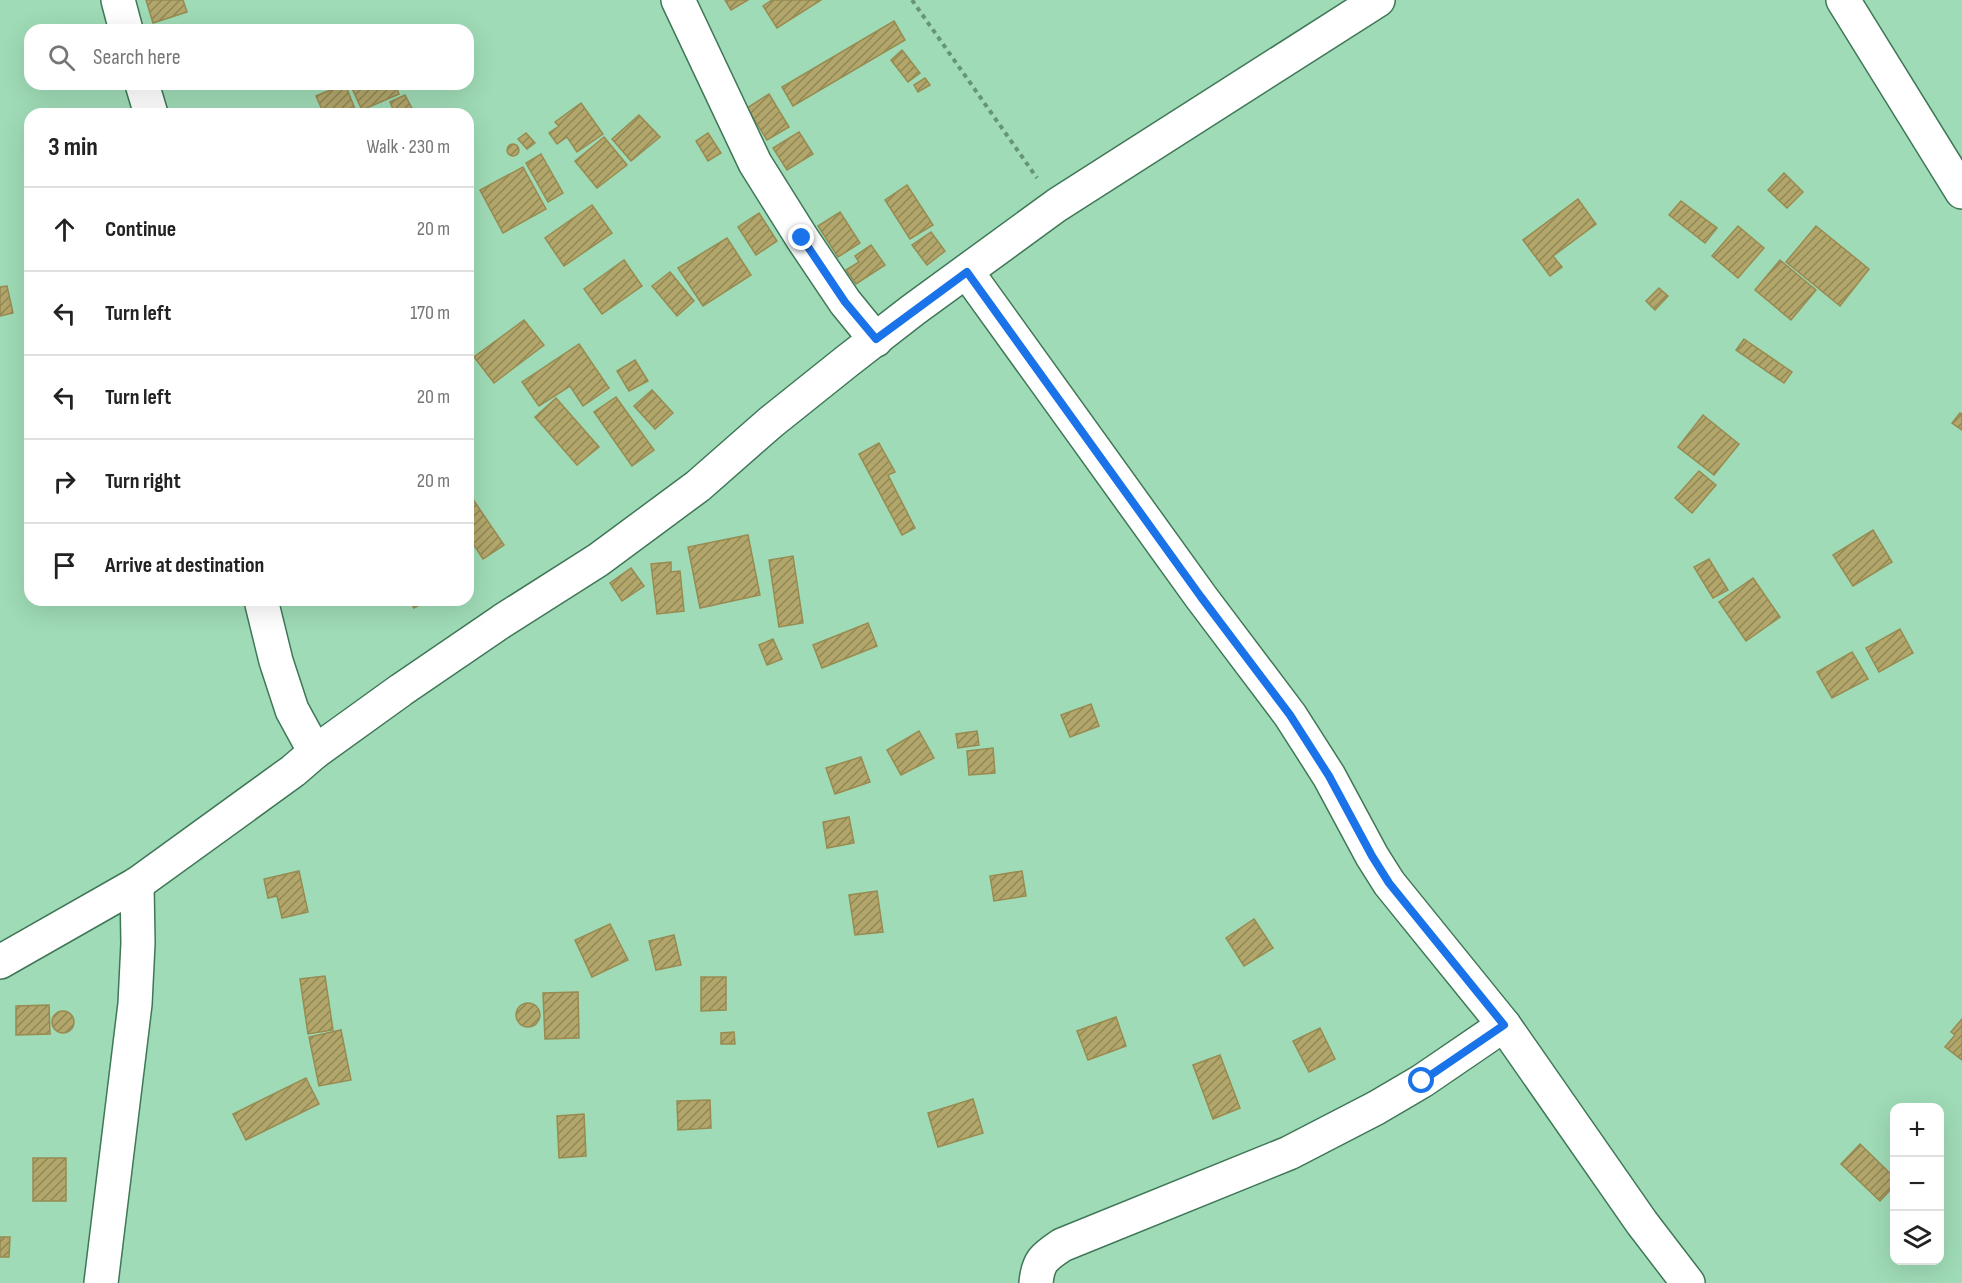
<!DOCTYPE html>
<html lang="en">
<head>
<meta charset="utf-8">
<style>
  :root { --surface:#fff; --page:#f6f6f6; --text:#222; --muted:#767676; --line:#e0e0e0 }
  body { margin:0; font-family:"Sofia Sans Condensed",sans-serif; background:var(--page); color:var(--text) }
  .controls { position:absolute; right:18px; bottom:18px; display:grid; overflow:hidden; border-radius:12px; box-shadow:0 6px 24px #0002 }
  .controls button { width:54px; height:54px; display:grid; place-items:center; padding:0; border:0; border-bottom:2px solid var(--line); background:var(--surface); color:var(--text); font:30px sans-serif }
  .stop { position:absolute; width:18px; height:18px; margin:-14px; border:4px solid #1a73e8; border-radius:50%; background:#fff }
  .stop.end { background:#1a73e8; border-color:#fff; box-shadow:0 2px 6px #0008 }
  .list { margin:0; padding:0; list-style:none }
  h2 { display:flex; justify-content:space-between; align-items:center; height:78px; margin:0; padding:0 24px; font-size:26px }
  h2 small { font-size:20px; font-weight:400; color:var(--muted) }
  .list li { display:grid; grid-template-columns:39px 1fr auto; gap:18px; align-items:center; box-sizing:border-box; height:84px; padding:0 24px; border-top:2px solid var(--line) }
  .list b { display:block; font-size:22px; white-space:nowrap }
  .list em { font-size:20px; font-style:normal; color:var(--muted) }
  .icon { flex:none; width:33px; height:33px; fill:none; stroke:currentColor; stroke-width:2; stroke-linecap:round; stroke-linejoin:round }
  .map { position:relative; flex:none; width:1962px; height:1283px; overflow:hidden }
  .search { position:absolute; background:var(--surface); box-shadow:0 6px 24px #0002; left:24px; top:24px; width:450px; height:66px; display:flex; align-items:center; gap:15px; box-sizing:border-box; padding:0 21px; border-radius:18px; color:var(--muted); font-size:22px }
  .panel { position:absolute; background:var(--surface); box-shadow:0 6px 24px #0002; left:24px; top:108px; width:450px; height:498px; border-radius:18px }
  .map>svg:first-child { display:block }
</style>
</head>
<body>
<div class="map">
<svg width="1962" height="1283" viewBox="0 0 1962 1283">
  <defs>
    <pattern id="building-hatch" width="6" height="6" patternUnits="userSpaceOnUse" patternTransform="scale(1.5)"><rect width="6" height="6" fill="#b3a66b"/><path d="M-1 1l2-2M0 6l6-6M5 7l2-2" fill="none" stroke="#908757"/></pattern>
  </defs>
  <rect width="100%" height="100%" fill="#9fdbb6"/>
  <g fill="url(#building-hatch)" stroke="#988b51" stroke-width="1.5">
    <polygon points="146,0 183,0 187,12 153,23"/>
    <polygon points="725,0 748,0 731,10"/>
    <polygon points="772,0 821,0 777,28 763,6"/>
    <polygon points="894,21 905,40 793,106 782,87"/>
    <polygon points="902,50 920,73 908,82 891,60"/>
    <polygon points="925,78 930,85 918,92 914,85"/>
    <polygon points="345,84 357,114 324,114 316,96"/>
    <polygon points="350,84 395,84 399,94 362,110"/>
    <polygon points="769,94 789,127 767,140 747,108"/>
    <polygon points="405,95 415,114 395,114 390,102"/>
    <polygon points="581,103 603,134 577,152 567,137 557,144 549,133 559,126 555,122"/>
    <polygon points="639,115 660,137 631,161 612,139"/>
    <polygon points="799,132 813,154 787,170 773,148"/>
    <polygon points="526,133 535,143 527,149 518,139"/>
    <polygon points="708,133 721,153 708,161 696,141"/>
    <polygon points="604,137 627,165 597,188 575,161"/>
    <circle cx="513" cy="150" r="6"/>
    <polygon points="541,154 563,193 548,202 526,163"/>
    <polygon points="523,167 546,209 503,233 480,190"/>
    <polygon points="1784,173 1803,192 1787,208 1768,190"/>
    <polygon points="907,185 933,225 910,239 885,200"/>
    <polygon points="1578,199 1596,224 1553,256 1562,267 1550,276 1523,240"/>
    <polygon points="1681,201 1717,228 1705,243 1669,215"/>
    <polygon points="592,205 612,233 564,266 545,238"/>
    <polygon points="840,212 860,243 838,257 818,226"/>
    <polygon points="759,213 777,241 756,255 738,227"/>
    <polygon points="1738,226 1764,248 1738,278 1712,256"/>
    <polygon points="1816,226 1869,269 1840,306 1786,262"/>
    <polygon points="931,232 945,251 927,265 912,245"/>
    <polygon points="727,238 751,275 703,306 678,268"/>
    <polygon points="871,245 885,265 856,284 846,270 859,262 855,256"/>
    <polygon points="624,260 642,286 602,314 584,289"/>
    <polygon points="1780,260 1816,290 1791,320 1755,290"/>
    <polygon points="670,272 694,301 677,316 652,286"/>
    <polygon points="7,286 13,313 0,316 0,287"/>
    <polygon points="1659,288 1668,296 1655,310 1646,301"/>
    <polygon points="524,320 544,345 494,383 474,357"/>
    <polygon points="1744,339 1792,372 1784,383 1736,350"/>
    <polygon points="579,344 609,388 583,406 570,386 539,406 522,382"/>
    <polygon points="635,360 648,381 629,391 617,371"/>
    <polygon points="652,390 673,413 655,429 634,406"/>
    <polygon points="616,397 654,450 632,466 594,412"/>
    <polygon points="556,398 599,447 577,465 535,417"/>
    <polygon points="1960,413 1962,414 1962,430 1952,423"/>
    <polygon points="1703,415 1739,444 1714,475 1678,447"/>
    <polygon points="879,443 895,472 888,475 915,528 902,535 859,454"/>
    <polygon points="1699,471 1716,485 1692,513 1675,498"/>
    <polygon points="468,492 504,545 483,559 468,536"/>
    <polygon points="1873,530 1892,562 1853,586 1833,555"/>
    <polygon points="748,535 760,595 700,608 688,547"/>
    <polygon points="793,556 803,623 779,627 769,560"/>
    <polygon points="1709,559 1728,590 1713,598 1694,567"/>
    <polygon points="671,562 671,572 680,571 684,611 657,614 651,564"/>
    <polygon points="631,568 644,586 622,601 610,583"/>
    <polygon points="1753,578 1780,617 1746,641 1719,602"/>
    <polygon points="409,600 428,600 414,608"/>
    <polygon points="868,623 877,646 822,668 813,645"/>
    <polygon points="1900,629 1913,653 1879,672 1866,648"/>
    <polygon points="773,639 782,659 767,665 759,645"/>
    <polygon points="1852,652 1868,679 1832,698 1817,672"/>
    <polygon points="1091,704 1099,726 1070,737 1061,715"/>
    <polygon points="919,731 934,758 901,775 887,750"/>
    <polygon points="977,731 979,745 958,748 956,734"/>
    <polygon points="993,748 995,773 969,775 967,751"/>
    <polygon points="861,757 870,782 835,794 826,768"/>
    <polygon points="849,817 854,843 827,848 823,822"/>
    <polygon points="299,871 308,912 282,918 277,896 268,898 264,879"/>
    <polygon points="1022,871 1026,896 994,901 990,876"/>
    <polygon points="877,891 883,932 855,935 849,895"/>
    <polygon points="1254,919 1273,948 1244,966 1226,938"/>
    <polygon points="610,924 628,960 592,977 575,940"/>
    <polygon points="674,935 681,965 656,970 649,941"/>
    <polygon points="325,976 333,1030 308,1034 300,979"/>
    <polygon points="701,977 726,977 726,1010 701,1011"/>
    <polygon points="578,992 579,1038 545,1039 543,993"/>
    <circle cx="528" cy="1015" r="12"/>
    <polygon points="49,1005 50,1034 16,1035 16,1006"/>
    <circle cx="63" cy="1022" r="11"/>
    <polygon points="1116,1017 1126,1046 1088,1060 1077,1031"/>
    <polygon points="1962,1019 1962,1060 1945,1047 1955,1035 1951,1032"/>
    <polygon points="1320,1028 1335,1059 1309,1072 1293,1041"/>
    <polygon points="341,1030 351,1080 319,1086 309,1037"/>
    <polygon points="734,1032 735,1044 721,1044 721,1033"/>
    <polygon points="1220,1055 1240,1108 1213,1119 1193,1065"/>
    <polygon points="306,1078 319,1104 246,1140 233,1114"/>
    <polygon points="973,1099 983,1133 938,1147 928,1113"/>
    <polygon points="710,1100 711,1128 678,1130 677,1101"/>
    <polygon points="584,1114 586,1156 559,1158 557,1116"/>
    <polygon points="1860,1144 1894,1177 1894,1186 1880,1201 1841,1164"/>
    <rect x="33" y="1158" width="33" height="43"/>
    <polygon points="0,1237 10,1237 9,1257 0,1257"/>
  </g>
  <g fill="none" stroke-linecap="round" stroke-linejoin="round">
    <defs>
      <g id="street">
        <polyline points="118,0 126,30"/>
        <polyline points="678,0 755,163 802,238 845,302 876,340"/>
        <polyline points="1843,0 1962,192"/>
        <polyline points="142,84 151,114"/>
        <polyline points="967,272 1201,597 1290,715 1329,776 1372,856 1389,883 1504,1025 1642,1223 1688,1283"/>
        <polyline points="261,600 276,661 292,710 315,752"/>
        <polyline points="0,962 137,884 293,771 315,752 401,690 502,621 598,560 698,486 771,422 846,362 913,310 1057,205 1378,0"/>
        <polyline points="101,1283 135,1004 138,943 137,884"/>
        <path d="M1036,1283c2,-22 8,-26 26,-38l227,-92 87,-45 46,-27 82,-56"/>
      </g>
    </defs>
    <use href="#street" stroke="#3f7757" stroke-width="36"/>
    <polyline stroke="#669478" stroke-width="4" stroke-dasharray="4.5 4.5" stroke-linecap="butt" points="912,0 1037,178"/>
    <use href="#street" stroke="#fff" stroke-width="33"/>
  </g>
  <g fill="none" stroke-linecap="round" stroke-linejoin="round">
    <polyline stroke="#1a73e8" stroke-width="8" points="802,238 845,302 876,339 967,272 1201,597 1290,715 1329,776 1372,856 1389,883 1504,1025 1422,1081"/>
  </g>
</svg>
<div class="controls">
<button>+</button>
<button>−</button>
<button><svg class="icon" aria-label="layers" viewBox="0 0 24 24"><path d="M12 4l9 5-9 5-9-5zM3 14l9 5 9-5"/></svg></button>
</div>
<div class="stop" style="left:1422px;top:1081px"></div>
<div class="stop end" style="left:802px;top:238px"></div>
<div class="search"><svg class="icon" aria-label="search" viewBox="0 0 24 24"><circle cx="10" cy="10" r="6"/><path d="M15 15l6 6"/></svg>Search here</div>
<section class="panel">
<h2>3 min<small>Walk · 230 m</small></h2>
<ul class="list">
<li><svg class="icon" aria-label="ahead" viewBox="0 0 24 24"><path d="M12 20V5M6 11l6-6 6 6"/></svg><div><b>Continue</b></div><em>20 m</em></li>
<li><svg class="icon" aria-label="left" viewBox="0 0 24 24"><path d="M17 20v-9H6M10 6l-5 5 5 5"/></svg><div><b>Turn left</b></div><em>170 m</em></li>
<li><svg class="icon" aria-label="left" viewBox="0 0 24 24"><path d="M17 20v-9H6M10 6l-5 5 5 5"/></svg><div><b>Turn left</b></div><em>20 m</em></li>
<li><svg class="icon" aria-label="right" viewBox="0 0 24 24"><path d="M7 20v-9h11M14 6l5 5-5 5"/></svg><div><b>Turn right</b></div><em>20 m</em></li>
<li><svg class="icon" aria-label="arrive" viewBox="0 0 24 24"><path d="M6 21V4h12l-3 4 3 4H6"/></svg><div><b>Arrive at destination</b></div></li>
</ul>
</section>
</div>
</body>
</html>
